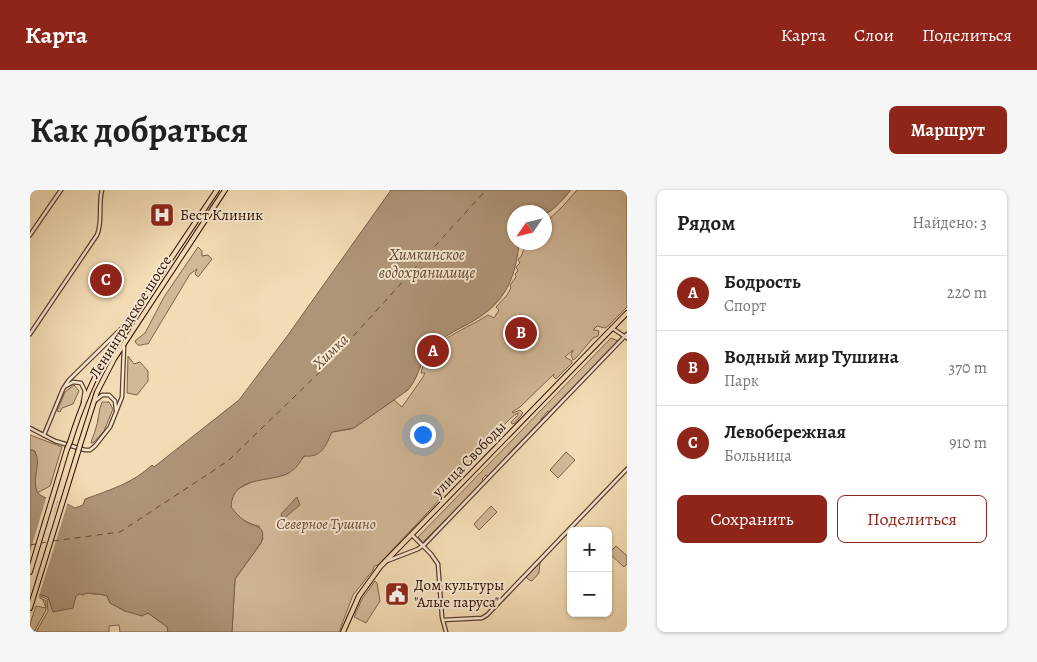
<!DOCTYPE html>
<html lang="ru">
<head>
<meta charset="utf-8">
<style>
  :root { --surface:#fff; --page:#f6f6f6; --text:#202124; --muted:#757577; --line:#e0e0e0; --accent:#8f2418 }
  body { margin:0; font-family:Alegreya,serif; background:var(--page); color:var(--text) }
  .controls { position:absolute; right:15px; bottom:15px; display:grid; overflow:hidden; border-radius:8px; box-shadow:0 1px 4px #0004 }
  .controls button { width:45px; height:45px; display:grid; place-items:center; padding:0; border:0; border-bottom:1px solid var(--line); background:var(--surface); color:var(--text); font:25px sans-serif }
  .compass { position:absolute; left:477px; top:15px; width:45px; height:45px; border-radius:50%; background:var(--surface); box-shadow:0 1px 4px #0004; rotate:235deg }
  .you { position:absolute; left:392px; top:244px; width:18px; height:18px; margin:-12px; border:4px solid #fff; border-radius:50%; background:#1a73e8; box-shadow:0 0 0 8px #1a73e833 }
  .badge { display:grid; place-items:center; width:32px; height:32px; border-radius:50%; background:var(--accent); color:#fff; font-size:16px; font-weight:700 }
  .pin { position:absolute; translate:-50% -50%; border:2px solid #fff; box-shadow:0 1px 5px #0006 }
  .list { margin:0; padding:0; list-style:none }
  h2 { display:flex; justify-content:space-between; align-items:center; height:65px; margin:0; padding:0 20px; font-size:21px }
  h2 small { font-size:16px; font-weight:400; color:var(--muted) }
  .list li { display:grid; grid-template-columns:32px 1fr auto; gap:15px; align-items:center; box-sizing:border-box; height:75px; padding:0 20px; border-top:1px solid var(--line) }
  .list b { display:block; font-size:19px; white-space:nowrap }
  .list p { margin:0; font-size:16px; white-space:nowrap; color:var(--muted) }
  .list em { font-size:16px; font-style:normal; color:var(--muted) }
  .actions { display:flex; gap:10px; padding:15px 20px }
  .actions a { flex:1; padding:11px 0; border:1px solid var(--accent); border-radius:8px; text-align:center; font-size:18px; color:var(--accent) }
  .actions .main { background:var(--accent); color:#fff }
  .map { position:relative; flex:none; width:597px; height:442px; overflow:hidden; border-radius:8px }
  header { display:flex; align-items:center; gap:30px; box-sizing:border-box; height:70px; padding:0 25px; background:var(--accent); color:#fff }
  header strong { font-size:24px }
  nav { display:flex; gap:28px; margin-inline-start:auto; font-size:18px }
  .intro { display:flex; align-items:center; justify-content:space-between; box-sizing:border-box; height:120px; padding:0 30px }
  h1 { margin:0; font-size:35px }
  .button { padding:12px 22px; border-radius:8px; background:var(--accent); color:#fff; font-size:18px; font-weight:700 }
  main { display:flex; gap:30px; padding:0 30px }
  aside { flex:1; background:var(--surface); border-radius:8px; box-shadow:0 1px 4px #0004 }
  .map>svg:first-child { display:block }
</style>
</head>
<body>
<header>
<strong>Карта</strong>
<nav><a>Карта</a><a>Слои</a><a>Поделиться</a></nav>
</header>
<div class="intro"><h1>Как добраться</h1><a class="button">Маршрут</a></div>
<main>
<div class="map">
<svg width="597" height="442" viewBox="0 0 597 442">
  <rect width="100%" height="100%" fill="#f3dcb5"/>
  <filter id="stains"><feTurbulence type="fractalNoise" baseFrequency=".004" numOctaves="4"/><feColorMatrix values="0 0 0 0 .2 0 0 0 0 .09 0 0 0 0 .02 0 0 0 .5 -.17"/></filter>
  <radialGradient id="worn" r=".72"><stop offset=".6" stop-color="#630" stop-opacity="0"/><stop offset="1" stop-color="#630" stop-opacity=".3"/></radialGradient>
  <g fill="#d1b897" stroke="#7e614c">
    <path d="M547,0h50v117l-20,20 -2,1 -8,-2 -4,4h3l3,1 -1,5 -5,2 -17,20 -3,2 -2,-5 2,-5 -7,6 -1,1 7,4v2l-16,16 -3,-3 1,-2 -34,33 -8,5 1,1 7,-3 3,3 -8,10 -3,1 -1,-2 7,-7v-2c-10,5 -14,15 -24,20v4c-14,11 -25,31 -41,39l-2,-3 -9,10 1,13 -65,69 -4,1 -1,4 -20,25 -14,37h-107l3,-53 26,-36 2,-5 -4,-12c-13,-2 -21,-9 -28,-19v-8l5,-9 19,-10 32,-6 18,-18 27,-24 19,-3 43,-29 8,7 21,-30 2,-4h-4c7,-33 39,-40 67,-58l6,3 5,-8 -3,-3 11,-12 4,-7 -1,-3 6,-8 -1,-3 3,-3 -2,-4 4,-4 -2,-4 3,-2 5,-14 18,-1 1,-19 18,-17z"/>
    <path d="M168,57l4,4v5l6,-1 4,4 -14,18 -3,-3 2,-5 -7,5 -42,70c-5,-1 -10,5 -13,-3l10,-8 19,-36z"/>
    <polygon points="581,148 588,151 520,222 518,221 511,229 512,231 490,254 489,253 458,286 456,285 452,289 454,291 394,351 394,353 388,347"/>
    <polygon points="98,166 104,174 110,172 118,181 118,191 107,205 97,203"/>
    <polygon points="44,195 49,201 43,214 32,218 30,222 27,221 35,202"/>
    <path d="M72,212h7l4,7 -9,22 -11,12h-2c1,-5 3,-8 4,-12 4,-10 3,-20 7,-29z"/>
    <path d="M0,245l32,12 -12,39 -13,7c-7,-20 3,-26 -2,-42l-5,-1z"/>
    <polygon points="536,262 545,270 528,288 520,280"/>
    <polygon points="461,316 467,322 449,340 444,334"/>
    <polygon points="586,356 597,366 597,374 594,377 579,363"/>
    <polygon points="510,372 509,383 502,391 499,390 496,387"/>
    <polygon points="345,391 347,393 350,411 336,433 324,427 332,409"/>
    <path d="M49,403l4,2 3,-2c7,1 17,1 21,3l3,7 15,8 23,2 20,14v5h-48l-1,-7 -10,1v6h-73l12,-21 -1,-12 -9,-4v-1l10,3 5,15z"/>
    <polygon points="9,407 16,411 16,420 4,442 0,442 0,434 6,416 16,418 13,410"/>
  </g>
  <g fill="#af9578" stroke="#7a5d49">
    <path d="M361,0h180c-8,9 -15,19 -26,24l-1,-2h-30v30l6,1 -1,2c-5,39 -16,60 -51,79 -13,7 -28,14 -38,26 -10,10 -11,28 -22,40l-54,38 -22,4c-6,12 -9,26 -28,24 -5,7 -7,12 -15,17 -19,10 -57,2 -58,34 4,5 8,10 14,14 11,7 22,4 16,22l-26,36 -3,53h-64l-1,-5 -19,-14 -6,3 -17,-5 -15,-8 -3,-7c-4,-2 -14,-2 -20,-3l-4,2 -4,-1 -3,2 -3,12 -20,4 -5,-15 -18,-6v-141h3c11,10 -3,30 5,43 7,7 18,7 26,10 4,1 7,3 11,5l8,-3 2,-6c25,-9 48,-16 67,-34l2,2 85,-67 49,-65z"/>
    <polygon points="267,307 270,315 253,329 251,324"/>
  </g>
  <polygon fill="#f3dcb5" points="17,305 28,309 22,329 29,309 38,312 9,406 0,404 0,362"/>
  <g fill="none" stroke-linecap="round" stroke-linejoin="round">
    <g stroke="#664937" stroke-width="1" stroke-dasharray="6 5" stroke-linecap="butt">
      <polyline points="23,351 90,342 198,271 297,175 456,0"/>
      <polyline points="10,353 19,352"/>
      <polyline points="0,355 6,354"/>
    </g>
    <defs>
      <g id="minor">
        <polyline points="0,45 31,0"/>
        <polyline points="582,138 597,148"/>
        <path d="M0,144l67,-99c6,-13 1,-30 5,-45"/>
        <polyline points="36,196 43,192 51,193 55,201 53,212"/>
        <polyline points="65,211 72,205 79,205 85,211 86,220"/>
        <polyline points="0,238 25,251 55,260 60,260 65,256 80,237 92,207 94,156"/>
        <polyline points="14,245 33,199 39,190 97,133"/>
        <polyline points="382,345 401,364 408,374 412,427 416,442"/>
        <polyline points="357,371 388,359 395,354 597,144"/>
        <polyline points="413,430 452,428 457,425 597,279"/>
      </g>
      <g id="major">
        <path d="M40,252c10,-32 22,-62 39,-91l108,-161"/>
        <polyline points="50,255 67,202 84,169 195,0"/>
        <polyline points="0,382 37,259"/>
        <polyline points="0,418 48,262"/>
        <polyline points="313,442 329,406 350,377 597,123"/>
      </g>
    </defs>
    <use href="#minor" stroke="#5d3e2f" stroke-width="5"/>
    <use href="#major" stroke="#2b0a02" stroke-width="6"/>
    <use href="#minor" stroke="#f7e8cf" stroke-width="2.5"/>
    <use href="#major" stroke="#f3dcb5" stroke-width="4"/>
    <defs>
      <g id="major-bridge">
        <polyline points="37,259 40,252"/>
        <polyline points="48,262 50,255"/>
      </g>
    </defs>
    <use href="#major-bridge" stroke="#2b0a02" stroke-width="6" stroke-linecap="butt"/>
    <use href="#major-bridge" stroke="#f3dcb5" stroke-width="4"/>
  </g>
  <defs>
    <symbol id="hospital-square" viewBox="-11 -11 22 22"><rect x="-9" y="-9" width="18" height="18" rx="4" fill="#8f2418" stroke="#f7e8cf"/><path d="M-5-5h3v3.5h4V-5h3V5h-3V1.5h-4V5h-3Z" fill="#fff"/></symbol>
    <symbol id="civic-square" viewBox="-11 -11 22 22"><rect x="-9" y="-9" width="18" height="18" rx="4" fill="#8f2418" stroke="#f7e8cf"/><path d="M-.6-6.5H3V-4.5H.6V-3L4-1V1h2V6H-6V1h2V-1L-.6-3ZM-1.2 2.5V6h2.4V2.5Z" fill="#fff"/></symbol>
  </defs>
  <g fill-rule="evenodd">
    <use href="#hospital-square" x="118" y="11" width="28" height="28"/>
    <use href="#civic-square" x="353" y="390" width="28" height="28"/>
  </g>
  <g text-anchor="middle" stroke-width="4" stroke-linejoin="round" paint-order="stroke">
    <g font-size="15" fill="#2b0a02" stroke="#f7e8cf" text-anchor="start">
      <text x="150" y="30">Бест Клиник</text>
      <text x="384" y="400">Дом культуры<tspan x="384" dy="17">"Алые паруса"</tspan></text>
    </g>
    <g font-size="15" fill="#2b0a02" stroke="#f7e8cf">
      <text transform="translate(100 127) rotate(-58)" y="5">Ленинградское шоссе</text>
      <text transform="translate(439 269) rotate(-46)" y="5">улица Свободы</text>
    </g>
    <g font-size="15" font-style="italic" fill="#654736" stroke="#f7e8cf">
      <text x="296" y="339">Северное Тушино</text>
    </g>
    <g font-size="16" font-style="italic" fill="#664937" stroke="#f7e8cf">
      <text x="397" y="70">Химкинское<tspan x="397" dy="18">водохранилище</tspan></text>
      <text transform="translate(300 161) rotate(-44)" y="6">Химка</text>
    </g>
  </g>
  <rect width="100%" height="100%" filter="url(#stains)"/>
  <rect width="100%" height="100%" fill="url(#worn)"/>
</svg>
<div class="controls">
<button>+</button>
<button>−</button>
</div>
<svg class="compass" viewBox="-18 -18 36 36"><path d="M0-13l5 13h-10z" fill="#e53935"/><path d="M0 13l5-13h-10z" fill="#757577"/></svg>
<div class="you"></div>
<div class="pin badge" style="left:403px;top:161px">A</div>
<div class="pin badge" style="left:491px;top:143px">B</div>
<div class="pin badge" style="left:76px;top:90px">C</div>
</div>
<aside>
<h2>Рядом<small>Найдено: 3</small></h2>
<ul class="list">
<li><span class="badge">A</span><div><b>Бодрость</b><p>Спорт</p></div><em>220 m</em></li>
<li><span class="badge">B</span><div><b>Водный мир Тушина</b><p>Парк</p></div><em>370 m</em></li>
<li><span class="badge">C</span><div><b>Левобережная</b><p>Больница</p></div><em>910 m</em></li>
</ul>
<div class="actions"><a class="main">Сохранить</a><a>Поделиться</a></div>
</aside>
</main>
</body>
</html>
